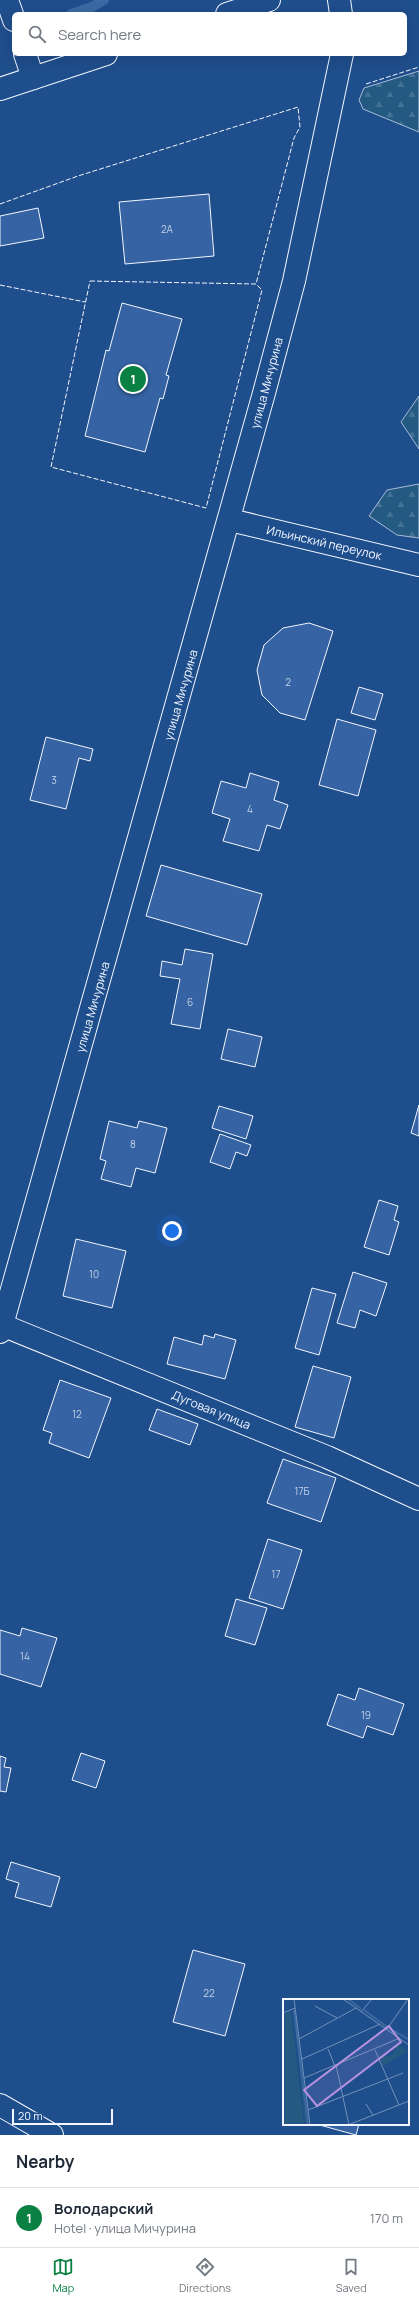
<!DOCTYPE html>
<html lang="en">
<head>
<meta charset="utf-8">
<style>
  :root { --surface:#fff; --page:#f2f2f3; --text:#1f2937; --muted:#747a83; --line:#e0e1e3; --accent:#0b8043 }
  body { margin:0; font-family:Manrope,sans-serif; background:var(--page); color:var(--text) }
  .scale { position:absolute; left:12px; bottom:10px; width:101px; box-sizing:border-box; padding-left:4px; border:2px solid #f2f6ff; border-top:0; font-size:11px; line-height:14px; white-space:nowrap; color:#f2f6ff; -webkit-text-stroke:3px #1f4e8c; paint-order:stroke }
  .you { position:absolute; left:172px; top:1231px; width:14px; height:14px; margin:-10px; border:3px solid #fff; border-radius:50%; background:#1a73e8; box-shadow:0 0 0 6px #1a73e833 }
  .badge { display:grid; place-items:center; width:26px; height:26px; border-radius:50%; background:var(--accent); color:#fff; font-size:13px; font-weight:700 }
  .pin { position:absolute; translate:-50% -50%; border:2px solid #fff; box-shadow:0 1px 4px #0006 }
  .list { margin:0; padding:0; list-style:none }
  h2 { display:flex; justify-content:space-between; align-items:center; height:52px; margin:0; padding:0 16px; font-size:17px }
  h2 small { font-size:13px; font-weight:400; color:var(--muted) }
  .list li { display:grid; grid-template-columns:26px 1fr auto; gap:12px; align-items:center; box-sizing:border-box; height:60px; padding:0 16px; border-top:1px solid var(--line) }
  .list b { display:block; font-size:15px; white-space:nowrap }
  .list p { margin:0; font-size:13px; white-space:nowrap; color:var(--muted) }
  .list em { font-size:13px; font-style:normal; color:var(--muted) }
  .icon { flex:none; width:22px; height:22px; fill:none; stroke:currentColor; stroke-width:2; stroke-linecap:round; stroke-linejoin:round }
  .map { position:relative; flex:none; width:419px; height:2135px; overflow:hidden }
  .search { position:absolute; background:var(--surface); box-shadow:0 4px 16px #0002; left:12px; right:12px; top:12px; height:44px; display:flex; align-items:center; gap:10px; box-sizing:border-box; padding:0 14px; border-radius:6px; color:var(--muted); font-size:15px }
  .sheet { height:112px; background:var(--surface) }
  nav { display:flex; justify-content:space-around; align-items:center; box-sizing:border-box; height:56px; border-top:1px solid var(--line); background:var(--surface); font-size:11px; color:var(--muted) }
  nav a { display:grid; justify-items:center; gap:2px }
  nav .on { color:var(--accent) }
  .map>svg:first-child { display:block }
</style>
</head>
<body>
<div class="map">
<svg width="419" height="2135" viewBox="0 0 419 2135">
  <defs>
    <pattern id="forest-firs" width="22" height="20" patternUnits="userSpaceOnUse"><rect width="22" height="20" fill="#245a82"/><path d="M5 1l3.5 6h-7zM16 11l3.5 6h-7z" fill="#447295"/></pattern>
  </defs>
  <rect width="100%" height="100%" fill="#1f4e8c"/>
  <g fill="url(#forest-firs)" stroke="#a8bbd7">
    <polygon points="419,71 419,132 363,109 359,100 364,88"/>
    <polygon points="419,396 419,449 401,422"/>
    <polygon points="419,484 419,538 397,535 369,516 387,490"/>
  </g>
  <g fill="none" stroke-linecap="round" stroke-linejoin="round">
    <polyline stroke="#3b69a3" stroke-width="10" points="71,14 92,7 104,0"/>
  </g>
  <g fill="#3563a3" stroke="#f2f6ff">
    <polygon points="209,194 214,256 125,264 119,202"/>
    <polygon points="38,208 44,238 0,246 0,216"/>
    <polygon points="122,303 182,319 166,375 169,376 163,399 160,398 145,452 85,436 106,350 109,351"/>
    <polygon points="309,623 333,631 305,720 280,713 262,695 257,670 264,645 283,628"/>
    <polygon points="359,687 383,694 375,720 351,713"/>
    <polygon points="337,719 376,730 358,796 319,785"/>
    <polygon points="46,737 93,749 90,761 79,758 66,809 30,800"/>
    <polygon points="250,773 279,782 274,800 288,805 280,829 267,825 259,851 223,841 230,819 212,813 221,781 246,788"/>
    <polygon points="161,865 262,894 247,945 146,916"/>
    <polygon points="185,949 213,954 200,1029 171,1024 180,979 160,976 162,961 182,965"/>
    <polygon points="228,1029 262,1037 255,1067 221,1059"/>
    <polygon points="419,1105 419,1136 411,1133"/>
    <polygon points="219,1106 253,1116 246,1139 212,1128"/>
    <polygon points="109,1121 137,1128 139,1121 167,1128 155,1173 136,1168 131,1187 101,1179 106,1161 100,1159"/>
    <polygon points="220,1134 251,1145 247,1156 236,1152 230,1169 210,1162"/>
    <polygon points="379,1200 398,1206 394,1220 399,1222 389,1255 364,1247"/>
    <polygon points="76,1239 126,1251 112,1308 63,1296"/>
    <polygon points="353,1272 387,1283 376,1316 360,1310 355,1328 337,1323"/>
    <polygon points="312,1288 336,1294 319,1355 295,1348"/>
    <polygon points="215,1334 236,1340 225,1379 167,1364 174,1337 202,1345 204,1335 214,1338"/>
    <polygon points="313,1366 351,1377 334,1438 295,1427"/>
    <polygon points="60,1380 111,1398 89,1458 49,1443 52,1433 43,1430"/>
    <polygon points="157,1409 198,1424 190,1445 149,1430"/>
    <polygon points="283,1459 336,1478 321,1522 267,1503"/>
    <polygon points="268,1539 302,1550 283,1609 249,1598"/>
    <polygon points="236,1599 267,1608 255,1645 225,1636"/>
    <polygon points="22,1628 57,1638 41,1687 0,1674 0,1630 20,1636"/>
    <polygon points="359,1688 404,1704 393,1735 367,1726 363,1738 327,1725 338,1694 355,1700"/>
    <polygon points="81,1753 105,1761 96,1788 72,1780"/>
    <polygon points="0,1756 6,1758 4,1767 11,1768 6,1792 0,1791"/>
    <polygon points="11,1862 60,1877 51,1907 15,1897 19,1883 6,1879"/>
    <polygon points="193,1950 245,1964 225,2036 173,2022"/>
    <polygon points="316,2124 359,2124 356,2135"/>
  </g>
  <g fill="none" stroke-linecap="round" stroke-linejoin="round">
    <defs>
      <g id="street">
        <polyline points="7,0 14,20"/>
        <polyline points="339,0 341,14"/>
        <polyline points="25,54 33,78"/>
        <polyline points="230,520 419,565"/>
        <polyline points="2,1325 327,1457 419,1499"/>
        <polyline points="0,1332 264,393 294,281 342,54"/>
      </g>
      <g id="secondary">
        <polyline points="227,14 269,0"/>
        <polyline points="0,89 106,54"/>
        <polyline points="0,2105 52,2135"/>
      </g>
    </defs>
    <use href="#street" stroke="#f2f6ff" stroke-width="24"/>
    <use href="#secondary" stroke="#f2f6ff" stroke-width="24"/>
    <use href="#street" stroke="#1f4e8c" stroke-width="22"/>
    <use href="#secondary" stroke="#1f4e8c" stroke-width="22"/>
    <g stroke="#f2f6ff" stroke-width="1" stroke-dasharray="5 2" stroke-linecap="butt">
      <polyline points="366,84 419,67"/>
      <polyline points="0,204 78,176 298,107 300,127 294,138 256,284"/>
      <polygon points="90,281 256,284 262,290 206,508 51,467"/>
      <polyline points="0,285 85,302"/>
    </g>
  </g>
  <g text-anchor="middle" stroke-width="3" stroke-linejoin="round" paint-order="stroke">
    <g font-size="10" fill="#c3d1e8">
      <text x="167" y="233">2А</text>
      <text x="288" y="686">2</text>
      <text x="54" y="784">3</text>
      <text x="250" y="813">4</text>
      <text x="190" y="1006">6</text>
      <text x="133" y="1148">8</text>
      <text x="94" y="1278">10</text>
      <text x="77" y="1418">12</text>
      <text x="302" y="1495">17Б</text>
      <text x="276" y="1578">17</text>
      <text x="25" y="1660">14</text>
      <text x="366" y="1719">19</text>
      <text x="209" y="1997">22</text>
    </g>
    <g font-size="12" fill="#f2f6ff" stroke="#1f4e8c">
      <text transform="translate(267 383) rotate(-75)" y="4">улица Мичурина</text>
      <text transform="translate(324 543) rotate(13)" y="4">Ильинский переулок</text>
      <text transform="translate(181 695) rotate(-74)" y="4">улица Мичурина</text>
      <text transform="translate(93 1007) rotate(-74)" y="4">улица Мичурина</text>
      <text transform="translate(211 1410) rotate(22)" y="4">Дуговая улица</text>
    </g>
  </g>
  <g transform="translate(283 1999)">
    <rect width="126" height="126" fill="#1f4e8c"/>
    <path d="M10,10h1l14,116h-3z" fill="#245a82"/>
    <path d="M113,44l12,8 -25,15 -4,-10 4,1 1,-3 4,2 6,-3z" fill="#245a82"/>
    <path d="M8,12l13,114h-21v-110z" fill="#245a82"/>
    <path fill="none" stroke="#3b69a3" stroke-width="2" d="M65,0l13,10M11,11l14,115M81,11l23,17M106,29l19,11"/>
    <path fill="none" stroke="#7391ba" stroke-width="1" d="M11,0l16,126M60,0l66,46M32,7l22,12M78,13l11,-13M0,14l12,-5M104,30l21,-30M16,40l57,-31M45,50l7,17M92,51l24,55M19,60l78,-35M53,66l13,60M21,79l96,-40M83,105l7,11M25,111l95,-37M65,126l61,-24"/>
    <path fill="#b691df" fill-opacity="0.15" stroke="#b691df" stroke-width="2" d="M106,27l12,16 -84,64 -13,-16z"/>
    <rect width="126" height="126" fill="none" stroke="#f2f6ff" stroke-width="2"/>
  </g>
</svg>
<div class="scale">20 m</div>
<div class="you"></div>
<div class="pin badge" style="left:133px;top:379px">1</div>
<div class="search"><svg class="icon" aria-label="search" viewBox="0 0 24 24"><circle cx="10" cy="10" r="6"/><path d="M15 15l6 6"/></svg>Search here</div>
</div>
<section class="sheet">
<h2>Nearby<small></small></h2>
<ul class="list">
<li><span class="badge">1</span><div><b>Володарский</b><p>Hotel · улица Мичурина</p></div><em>170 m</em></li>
</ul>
</section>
<nav>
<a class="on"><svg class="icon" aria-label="map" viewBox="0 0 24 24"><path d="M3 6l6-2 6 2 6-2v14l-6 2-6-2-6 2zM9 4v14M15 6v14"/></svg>Map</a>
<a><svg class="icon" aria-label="directions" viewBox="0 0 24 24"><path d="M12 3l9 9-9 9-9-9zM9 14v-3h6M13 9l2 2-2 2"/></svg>Directions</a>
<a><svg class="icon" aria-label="saved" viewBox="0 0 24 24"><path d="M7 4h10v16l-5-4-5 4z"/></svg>Saved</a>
</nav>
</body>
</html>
